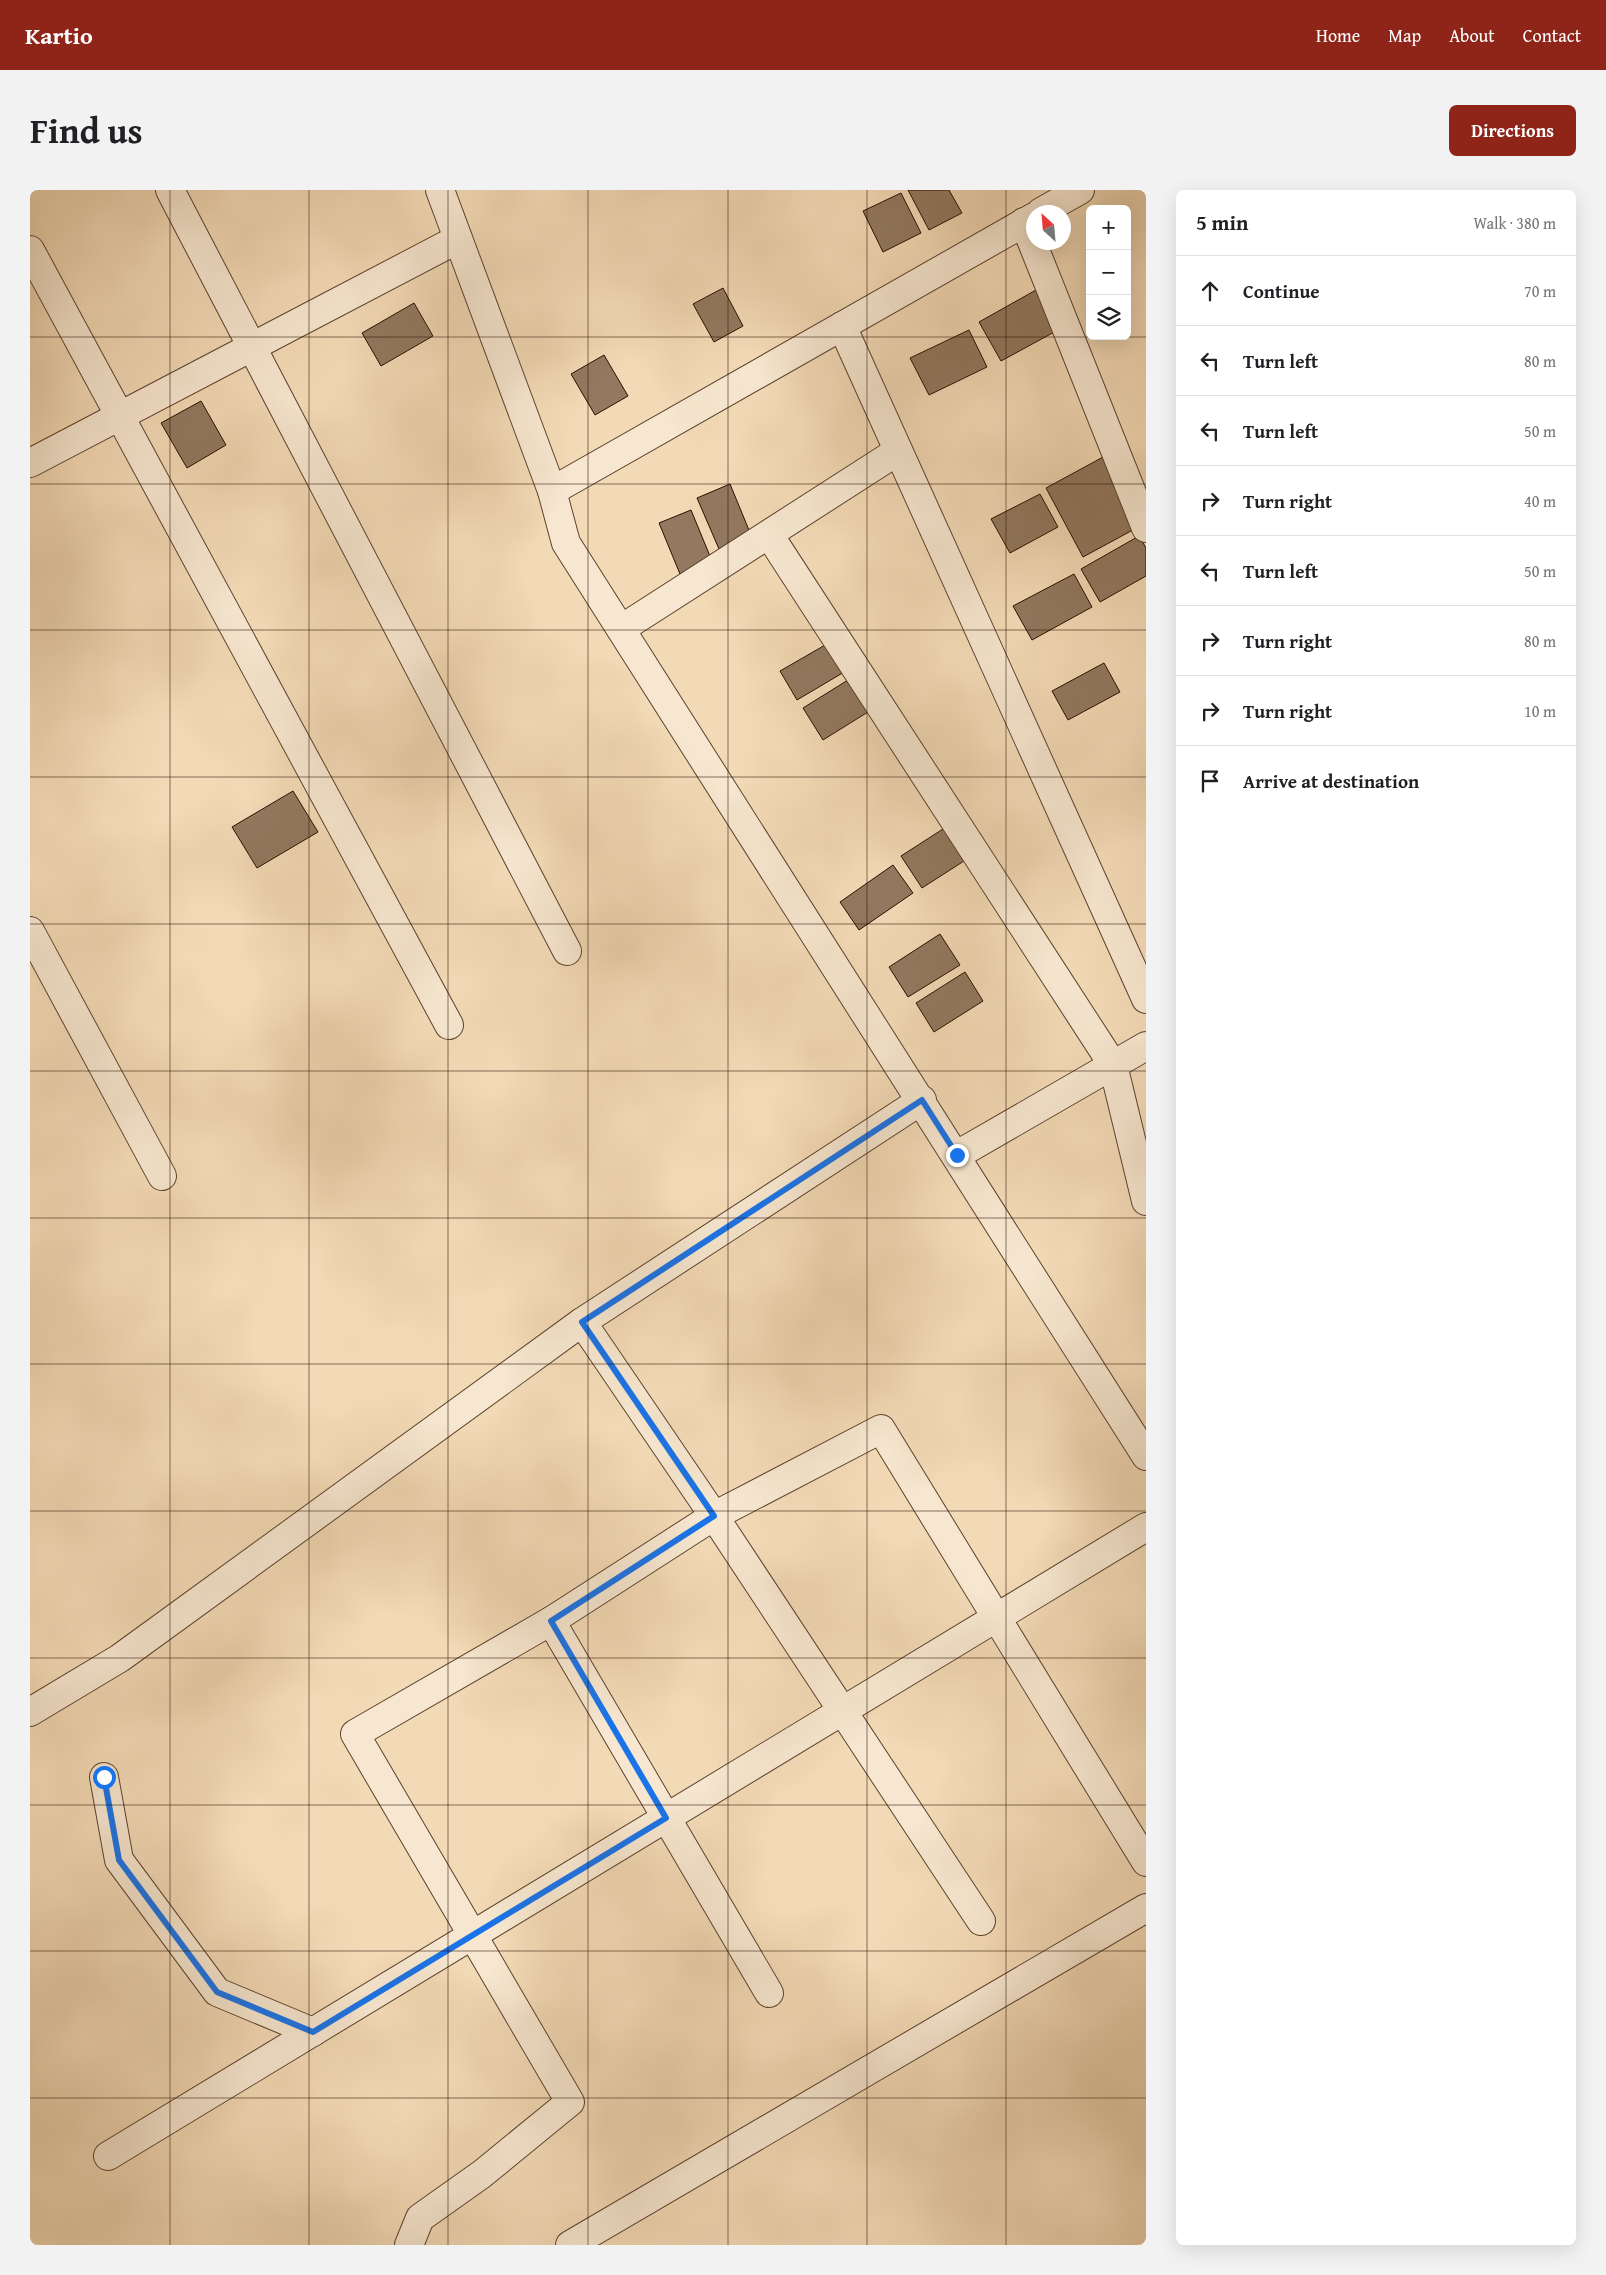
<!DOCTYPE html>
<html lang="en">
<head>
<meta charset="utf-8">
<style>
  :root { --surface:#fff; --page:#f2f2f2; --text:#202124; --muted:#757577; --line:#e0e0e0; --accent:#8f2418 }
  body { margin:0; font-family:"Gentium Book Plus",serif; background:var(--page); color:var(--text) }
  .controls { position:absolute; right:15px; top:15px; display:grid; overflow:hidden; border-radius:8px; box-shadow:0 5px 20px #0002 }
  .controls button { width:45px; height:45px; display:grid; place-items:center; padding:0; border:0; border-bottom:1px solid var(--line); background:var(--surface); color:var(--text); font:25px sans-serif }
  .compass { position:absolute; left:996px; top:15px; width:45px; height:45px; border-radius:50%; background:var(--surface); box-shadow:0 5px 20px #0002; rotate:334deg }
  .stop { position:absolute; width:15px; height:15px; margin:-11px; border:4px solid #1a73e8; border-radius:50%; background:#fff }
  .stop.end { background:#1a73e8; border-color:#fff; box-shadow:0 1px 5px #0008 }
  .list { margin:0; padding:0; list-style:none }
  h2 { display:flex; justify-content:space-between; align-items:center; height:65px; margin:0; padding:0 20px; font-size:21px }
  h2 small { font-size:16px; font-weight:400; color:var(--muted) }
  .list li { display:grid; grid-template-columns:32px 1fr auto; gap:15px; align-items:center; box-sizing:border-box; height:70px; padding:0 20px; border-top:1px solid var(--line) }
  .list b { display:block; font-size:19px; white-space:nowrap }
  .list em { font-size:16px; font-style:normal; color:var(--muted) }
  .icon { flex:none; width:28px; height:28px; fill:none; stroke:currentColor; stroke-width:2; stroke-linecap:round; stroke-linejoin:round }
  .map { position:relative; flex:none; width:1116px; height:2055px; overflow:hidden; border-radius:8px }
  header { display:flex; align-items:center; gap:30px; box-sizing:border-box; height:70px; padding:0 25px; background:var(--accent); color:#fff }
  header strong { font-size:24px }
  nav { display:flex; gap:28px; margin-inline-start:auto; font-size:18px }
  .intro { display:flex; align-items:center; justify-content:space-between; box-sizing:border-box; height:120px; padding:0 30px }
  h1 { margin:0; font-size:35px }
  .button { padding:12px 22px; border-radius:8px; background:var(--accent); color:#fff; font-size:18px; font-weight:700 }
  main { display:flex; gap:30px; padding:0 30px }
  aside { flex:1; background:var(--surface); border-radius:8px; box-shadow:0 5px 20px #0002 }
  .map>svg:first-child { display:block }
</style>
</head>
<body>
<header>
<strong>Kartio</strong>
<nav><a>Home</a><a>Map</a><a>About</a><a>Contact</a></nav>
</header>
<div class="intro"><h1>Find us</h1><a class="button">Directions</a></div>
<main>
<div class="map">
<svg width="1116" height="2055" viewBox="0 0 1116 2055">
  <rect width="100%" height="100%" fill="#f3dab6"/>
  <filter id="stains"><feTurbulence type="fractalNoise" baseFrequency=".004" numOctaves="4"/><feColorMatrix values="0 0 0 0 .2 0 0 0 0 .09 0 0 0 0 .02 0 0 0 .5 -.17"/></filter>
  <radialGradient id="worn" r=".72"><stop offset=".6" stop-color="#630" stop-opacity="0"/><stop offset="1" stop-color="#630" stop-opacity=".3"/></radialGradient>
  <g fill="#92795f" stroke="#290f00">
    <polygon points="878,0 919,0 932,23 899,40"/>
    <polygon points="871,3 891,43 853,62 833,21"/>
    <polygon points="693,98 713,136 684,152 663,114"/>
    <polygon points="1006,100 1028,140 971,171 949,132"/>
    <polygon points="384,113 403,146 351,176 332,143"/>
    <polygon points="939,140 957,177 899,205 880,168"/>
    <polygon points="574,165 598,206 565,225 541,184"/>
    <polygon points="171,211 196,255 157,278 131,233"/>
    <polygon points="1075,266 1112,335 1053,367 1016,298"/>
    <polygon points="700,294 721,345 689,359 667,308"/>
    <polygon points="1010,304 1028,337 980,363 961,329"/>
    <polygon points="661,320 682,371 650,384 629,333"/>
    <polygon points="1109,346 1116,358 1116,386 1070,412 1051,379"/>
    <polygon points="1044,384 1062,417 1002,450 983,416"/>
    <polygon points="809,447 826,475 767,510 750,481"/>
    <polygon points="1074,473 1090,502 1038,530 1022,501"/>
    <polygon points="826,485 846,517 793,550 773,518"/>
    <polygon points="263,601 288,642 227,678 202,637"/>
    <polygon points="927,630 948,662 892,698 871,666"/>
    <polygon points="863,675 883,703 829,740 810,712"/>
    <polygon points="910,744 930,775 878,807 859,777"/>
    <polygon points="935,782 953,811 904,842 886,813"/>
  </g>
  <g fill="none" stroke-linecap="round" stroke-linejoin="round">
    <defs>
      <g id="street">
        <polyline points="140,0 537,761"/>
        <polyline points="410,0 522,301 536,353 1116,1266"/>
        <polyline points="1011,22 1050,0"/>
        <polyline points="994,32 1116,338"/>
        <polyline points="0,60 419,835"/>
        <polyline points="812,136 1116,809"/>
        <polyline points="0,273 428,49"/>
        <polyline points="522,301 1004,27"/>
        <polyline points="740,346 1083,875 1116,1011"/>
        <polyline points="591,439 868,261"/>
        <polyline points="0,741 132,986"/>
        <polyline points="927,965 1116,856"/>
        <polyline points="552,1132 684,1326 951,1731"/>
        <polyline points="0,1522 90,1468 552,1132 892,910"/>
        <polyline points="74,1587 89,1670 187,1802 283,1842"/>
        <polyline points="739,1803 521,1431 684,1326 851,1239 1116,1672"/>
        <polyline points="78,1966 1116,1337"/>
        <polyline points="379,2055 390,2028 452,1984 540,1912 325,1544 521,1431"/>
        <polyline points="540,2055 1116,1718"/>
      </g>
    </defs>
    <use href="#street" stroke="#5c422e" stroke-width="30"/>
    <use href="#street" stroke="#f7e7d0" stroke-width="28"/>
  </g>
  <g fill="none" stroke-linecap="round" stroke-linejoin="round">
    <polyline stroke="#1a73e8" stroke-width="6" points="74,1587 89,1670 187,1802 283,1842 636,1628 521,1431 684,1326 552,1132 892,910 927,965"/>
  </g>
  <path fill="none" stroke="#290f00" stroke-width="1" stroke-opacity="0.55" d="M140,0v2055M279,0v2055M418,0v2055M558,0v2055M698,0v2055M837,0v2055M976,0v2055M0,147h1116M0,294h1116M0,440h1116M0,587h1116M0,734h1116M0,881h1116M0,1028h1116M0,1174h1116M0,1321h1116M0,1468h1116M0,1615h1116M0,1761h1116M0,1908h1116"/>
  <rect width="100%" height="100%" filter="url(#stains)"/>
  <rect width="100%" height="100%" fill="url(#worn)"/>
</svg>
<div class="controls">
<button>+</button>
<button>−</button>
<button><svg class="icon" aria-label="layers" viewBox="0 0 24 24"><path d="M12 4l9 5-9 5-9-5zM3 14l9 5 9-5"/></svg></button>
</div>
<svg class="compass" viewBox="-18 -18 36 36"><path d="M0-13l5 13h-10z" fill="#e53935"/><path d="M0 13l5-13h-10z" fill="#757577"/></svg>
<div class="stop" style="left:74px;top:1587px"></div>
<div class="stop end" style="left:927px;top:965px"></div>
</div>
<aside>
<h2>5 min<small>Walk · 380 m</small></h2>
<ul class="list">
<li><svg class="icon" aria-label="ahead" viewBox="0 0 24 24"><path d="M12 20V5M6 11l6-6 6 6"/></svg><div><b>Continue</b></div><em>70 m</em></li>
<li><svg class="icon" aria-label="left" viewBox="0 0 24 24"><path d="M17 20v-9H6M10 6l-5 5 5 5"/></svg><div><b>Turn left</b></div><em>80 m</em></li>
<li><svg class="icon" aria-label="left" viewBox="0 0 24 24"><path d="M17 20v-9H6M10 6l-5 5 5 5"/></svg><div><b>Turn left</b></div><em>50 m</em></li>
<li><svg class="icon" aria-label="right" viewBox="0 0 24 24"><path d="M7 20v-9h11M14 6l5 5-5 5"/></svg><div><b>Turn right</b></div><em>40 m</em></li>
<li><svg class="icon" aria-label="left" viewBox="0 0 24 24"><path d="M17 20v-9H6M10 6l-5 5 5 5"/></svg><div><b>Turn left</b></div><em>50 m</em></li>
<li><svg class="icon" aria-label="right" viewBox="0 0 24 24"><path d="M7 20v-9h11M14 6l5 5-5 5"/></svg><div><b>Turn right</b></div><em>80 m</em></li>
<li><svg class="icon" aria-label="right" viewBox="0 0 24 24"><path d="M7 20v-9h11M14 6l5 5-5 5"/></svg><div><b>Turn right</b></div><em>10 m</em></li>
<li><svg class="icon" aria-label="arrive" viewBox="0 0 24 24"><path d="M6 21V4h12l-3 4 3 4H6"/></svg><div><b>Arrive at destination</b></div></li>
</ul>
</aside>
</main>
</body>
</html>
